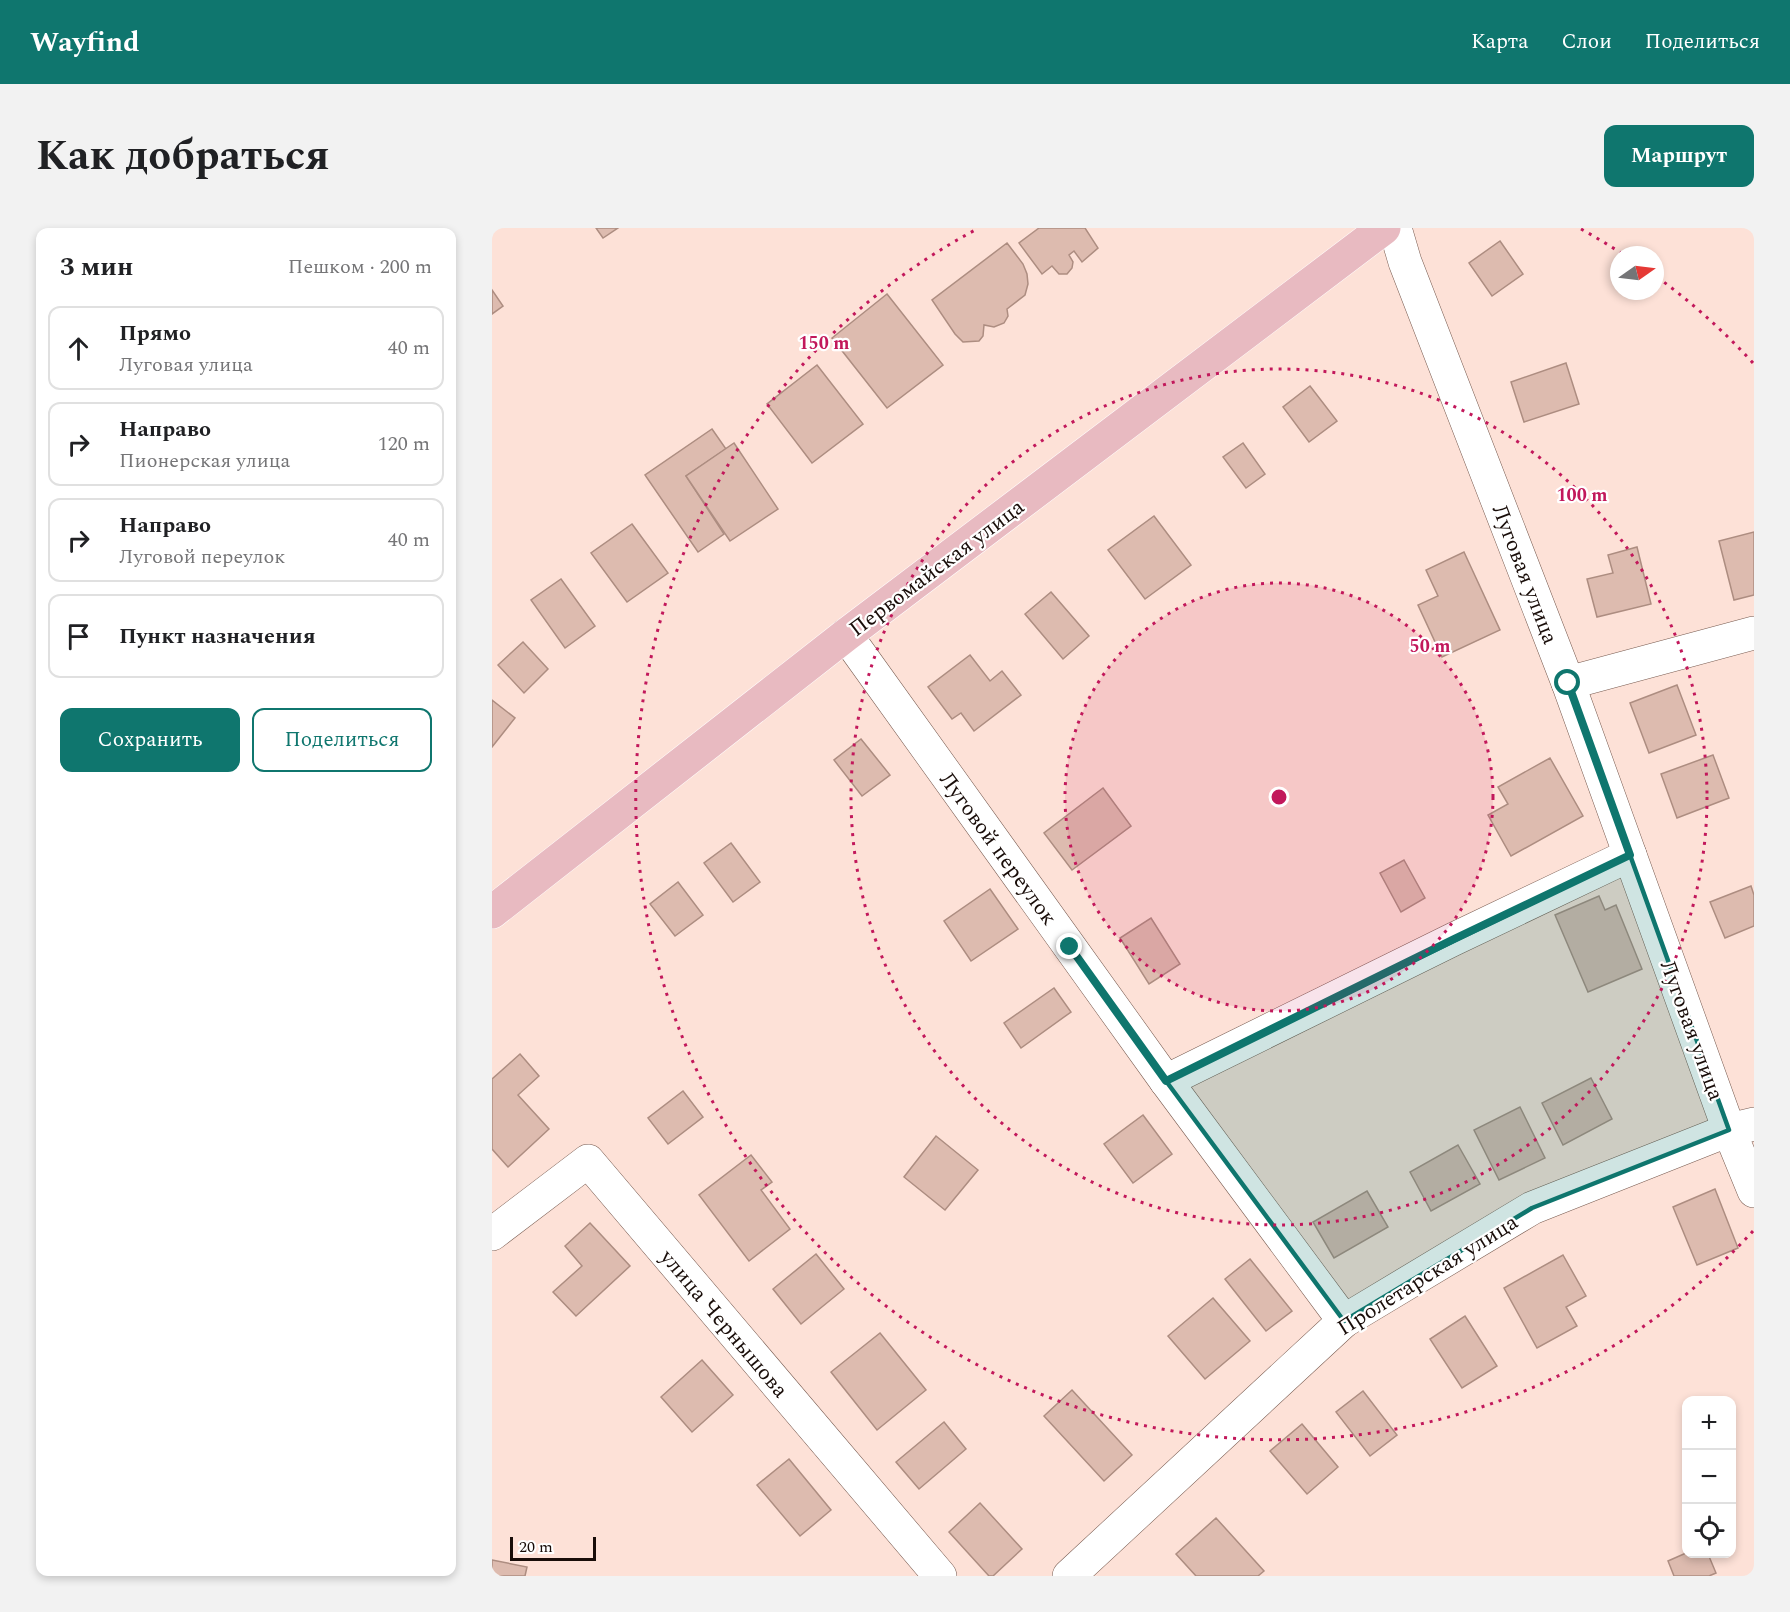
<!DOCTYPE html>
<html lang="ru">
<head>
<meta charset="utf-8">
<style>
  :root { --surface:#fff; --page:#f2f2f2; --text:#202124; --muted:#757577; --line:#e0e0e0; --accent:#0f766e }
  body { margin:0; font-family:Spectral,serif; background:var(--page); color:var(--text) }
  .controls { position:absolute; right:18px; bottom:18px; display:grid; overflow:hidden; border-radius:12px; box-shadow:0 3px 9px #0003 }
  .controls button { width:54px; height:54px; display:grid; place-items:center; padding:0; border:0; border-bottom:2px solid var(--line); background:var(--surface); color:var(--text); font:30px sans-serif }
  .compass { position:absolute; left:1118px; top:18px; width:54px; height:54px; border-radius:50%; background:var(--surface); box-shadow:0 3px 9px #0003; rotate:76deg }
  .scale { position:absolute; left:18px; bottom:15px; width:86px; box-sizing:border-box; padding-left:6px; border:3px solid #190d09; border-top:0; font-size:16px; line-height:21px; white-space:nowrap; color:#190d09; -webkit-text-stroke:4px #fff; paint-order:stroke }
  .stop { position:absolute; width:18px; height:18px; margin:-14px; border:4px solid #0f766e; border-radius:50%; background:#fff }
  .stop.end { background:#0f766e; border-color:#fff; box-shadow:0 2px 6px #0008 }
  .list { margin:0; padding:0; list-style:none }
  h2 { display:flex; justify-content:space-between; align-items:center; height:78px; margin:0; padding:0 24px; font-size:26px }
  h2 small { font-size:20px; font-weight:400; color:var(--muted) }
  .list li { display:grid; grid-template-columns:39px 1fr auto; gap:18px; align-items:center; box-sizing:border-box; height:84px; margin:0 12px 12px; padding:0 12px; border:2px solid var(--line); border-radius:12px }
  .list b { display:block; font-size:22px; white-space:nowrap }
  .list p { margin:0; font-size:20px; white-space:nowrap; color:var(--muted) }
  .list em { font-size:20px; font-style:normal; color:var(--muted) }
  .actions { display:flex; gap:12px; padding:18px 24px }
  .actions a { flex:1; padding:14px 0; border:2px solid var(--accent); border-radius:12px; text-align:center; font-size:21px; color:var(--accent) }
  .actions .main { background:var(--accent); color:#fff }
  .icon { flex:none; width:33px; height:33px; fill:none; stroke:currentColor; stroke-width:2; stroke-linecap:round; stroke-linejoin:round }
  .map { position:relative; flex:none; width:1262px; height:1348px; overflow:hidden; border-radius:12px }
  header { display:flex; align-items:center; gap:36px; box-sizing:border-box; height:84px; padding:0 30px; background:var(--accent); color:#fff }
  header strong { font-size:28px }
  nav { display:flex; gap:33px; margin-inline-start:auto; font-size:21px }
  .intro { display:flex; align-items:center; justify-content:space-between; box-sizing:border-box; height:144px; padding:0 36px }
  h1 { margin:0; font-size:42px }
  .button { padding:15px 27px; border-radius:12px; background:var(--accent); color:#fff; font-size:21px; font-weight:700 }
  main { display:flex; gap:36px; padding:0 36px }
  aside { flex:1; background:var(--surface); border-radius:12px; box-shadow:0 3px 9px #0003 }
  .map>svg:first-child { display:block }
</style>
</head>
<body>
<header>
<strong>Wayfind</strong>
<nav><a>Карта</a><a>Слои</a><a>Поделиться</a></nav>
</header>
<div class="intro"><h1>Как добраться</h1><a class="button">Маршрут</a></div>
<main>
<aside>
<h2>3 мин<small>Пешком · 200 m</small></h2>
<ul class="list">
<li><svg class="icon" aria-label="ahead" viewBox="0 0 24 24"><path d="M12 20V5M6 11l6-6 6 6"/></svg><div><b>Прямо</b><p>Луговая улица</p></div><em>40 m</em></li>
<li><svg class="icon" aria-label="right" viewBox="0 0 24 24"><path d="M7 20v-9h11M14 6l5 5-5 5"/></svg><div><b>Направо</b><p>Пионерская улица</p></div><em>120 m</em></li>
<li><svg class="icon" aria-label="right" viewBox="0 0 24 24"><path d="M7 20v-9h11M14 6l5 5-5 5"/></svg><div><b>Направо</b><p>Луговой переулок</p></div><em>40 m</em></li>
<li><svg class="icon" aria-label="arrive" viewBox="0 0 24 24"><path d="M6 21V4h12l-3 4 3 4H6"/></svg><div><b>Пункт назначения</b></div></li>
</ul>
<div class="actions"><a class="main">Сохранить</a><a>Поделиться</a></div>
</aside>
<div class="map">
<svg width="1262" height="1348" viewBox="0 0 1262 1348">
  <rect width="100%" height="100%" fill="#fde1d7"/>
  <g fill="#ddbbaf" stroke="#ad8d81" stroke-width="1.5">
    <polygon points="104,0 126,0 111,10"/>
    <polygon points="547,0 593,0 606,20 590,34 582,23 577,27 581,34 580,40 575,46 567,46 560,38 550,46 527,15"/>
    <polygon points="1008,13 1031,46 1000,68 977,35"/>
    <polygon points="515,15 531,36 535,46 536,56 533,67 515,81 516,88 512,95 502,99 492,97 491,108 487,113 471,114 463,106 440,72"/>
    <polygon points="0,62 11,78 0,86"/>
    <polygon points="395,66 451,137 395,180 340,110"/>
    <polygon points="1074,135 1087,176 1032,194 1019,154"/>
    <polygon points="325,137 371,196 320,235 275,176"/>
    <polygon points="818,158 845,193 817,214 791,179"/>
    <polygon points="220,201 234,221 194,248 232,306 206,324 153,247"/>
    <polygon points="242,215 286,281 238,313 194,248"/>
    <polygon points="751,215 773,246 754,260 731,229"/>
    <polygon points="662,288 699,337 653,371 616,322"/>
    <polygon points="140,296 176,345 135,374 99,325"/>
    <polygon points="1262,304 1262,367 1242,372 1227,313"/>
    <polygon points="1145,319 1159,376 1105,389 1095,351 1121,345 1116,327"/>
    <polygon points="972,324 1008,402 950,429 926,377 946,368 934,342"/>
    <polygon points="69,351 103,398 73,420 39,372"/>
    <polygon points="559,364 597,408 571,431 533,386"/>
    <polygon points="31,414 56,441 32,465 6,437"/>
    <polygon points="478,427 498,453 510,443 529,467 482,503 469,485 460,491 436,459"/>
    <polygon points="1185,457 1204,507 1157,525 1138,475"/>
    <polygon points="0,472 23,490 0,519"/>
    <polygon points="369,511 398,547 370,568 342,532"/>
    <polygon points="1221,527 1237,570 1185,590 1169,546"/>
    <polygon points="1058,530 1091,588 1019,628 996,587 1016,576 1006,559"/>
    <polygon points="611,560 639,598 580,642 552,605"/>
    <polygon points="239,615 268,654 241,674 212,635"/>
    <polygon points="912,632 933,670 909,684 888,645"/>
    <polygon points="186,654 211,687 183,708 158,676"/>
    <polygon points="1259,658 1262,667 1262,698 1233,710 1218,674"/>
    <polygon points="498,661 526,701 479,733 452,693"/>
    <polygon points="1107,668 1113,682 1124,677 1150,741 1096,764 1063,687"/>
    <polygon points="659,690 688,736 657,756 628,710"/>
    <polygon points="562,760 579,784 529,820 512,795"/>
    <polygon points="28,826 47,848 26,867 57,901 16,939 0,921 0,851"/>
    <polygon points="1099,850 1120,891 1071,917 1050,875"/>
    <polygon points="191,863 211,889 176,916 156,890"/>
    <polygon points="1028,879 1053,930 1007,952 982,902"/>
    <polygon points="651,887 680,926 641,955 612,916"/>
    <polygon points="444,908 486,942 453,982 412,949"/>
    <polygon points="966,917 988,956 939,983 918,944"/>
    <polygon points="259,927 280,954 269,962 298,1001 257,1033 207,967"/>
    <polygon points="1223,961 1246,1020 1205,1037 1181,979"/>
    <polygon points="875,963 896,999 842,1030 821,994"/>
    <polygon points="98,995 138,1038 84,1088 61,1064 90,1038 73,1018"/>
    <polygon points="324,1026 352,1061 309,1096 281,1061"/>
    <polygon points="1071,1027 1094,1068 1074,1079 1085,1098 1045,1120 1012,1060"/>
    <polygon points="758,1031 800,1083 774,1103 733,1051"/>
    <polygon points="721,1070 758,1113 713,1151 676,1108"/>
    <polygon points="973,1088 1005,1138 970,1160 938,1111"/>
    <polygon points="388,1105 434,1162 385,1202 339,1144"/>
    <polygon points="210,1132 241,1167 200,1204 169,1169"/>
    <polygon points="580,1162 640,1227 612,1253 552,1188"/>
    <polygon points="871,1163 905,1207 878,1228 844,1184"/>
    <polygon points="452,1194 474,1221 427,1261 404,1234"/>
    <polygon points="810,1196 846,1239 815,1266 778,1223"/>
    <polygon points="297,1231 339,1282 308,1308 265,1257"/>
    <polygon points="488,1275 530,1321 501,1348 497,1348 457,1304"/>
    <polygon points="724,1290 772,1343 766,1348 704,1348 684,1326"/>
    <polygon points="1194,1325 1216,1326 1224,1345 1217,1348 1182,1348 1176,1333"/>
    <polygon points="0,1332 35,1339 33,1348 0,1348"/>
  </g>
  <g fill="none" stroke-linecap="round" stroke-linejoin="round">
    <defs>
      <g id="minor">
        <polyline points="903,0 913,34 1076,455 1237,902 1262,963"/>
        <polyline points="354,407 674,853 852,1093"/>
        <polyline points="1076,455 1262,405"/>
        <polyline points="674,853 962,711 1138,627"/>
        <polyline points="0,1006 96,933 448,1348"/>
        <polyline points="577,1348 852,1093 1040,980 1237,902 1262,896"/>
      </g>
      <polyline id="major" points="0,684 354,407 892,0"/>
    </defs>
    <use href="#minor" stroke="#785b50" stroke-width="34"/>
    <use href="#major" stroke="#fff" stroke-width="34"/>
    <use href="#minor" stroke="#fff" stroke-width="33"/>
    <use href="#major" stroke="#e8bac1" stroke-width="33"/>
  </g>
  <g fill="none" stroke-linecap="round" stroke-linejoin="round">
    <polyline stroke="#0f766e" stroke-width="8" points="578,719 674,853 962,711 1138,627 1076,455"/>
  </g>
  <path fill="#0f766e" fill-opacity="0.2" stroke="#0f766e" stroke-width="4.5" stroke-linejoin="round" d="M1138,627l99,275 -197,78 -188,113 -178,-240z"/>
  <circle cx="787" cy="569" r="214" fill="#c2185b" fill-opacity=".12"/>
  <g fill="none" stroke="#c2185b" stroke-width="3" stroke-dasharray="3 6">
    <circle cx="787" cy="569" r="214"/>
    <circle cx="787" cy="569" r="428"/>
    <path d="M1261 1003A643 643 0 1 1 485 1M1089 1A643 643 0 0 1 1132 27M1165 49A643 643 0 0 1 1261 135"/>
  </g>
  <g text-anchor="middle" stroke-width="4.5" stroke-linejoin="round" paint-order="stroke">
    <g font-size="22" fill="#190d09" stroke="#fff">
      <text transform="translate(444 339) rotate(-37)" y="8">Первомайская улица</text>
      <text transform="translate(1034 346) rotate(69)" y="8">Луговая улица</text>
      <text transform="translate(507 620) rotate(54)" y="8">Луговой переулок</text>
      <text transform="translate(1201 802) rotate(70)" y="8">Луговая улица</text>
      <text transform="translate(935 1046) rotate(-32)" y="8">Пролетарская улица</text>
      <text transform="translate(233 1095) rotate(50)" y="8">улица Чернышова</text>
    </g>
  </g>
  <circle cx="787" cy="569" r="9" fill="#c2185b" stroke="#fff" stroke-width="3"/>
  <g font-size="18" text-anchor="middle" font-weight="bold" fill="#c2185b" stroke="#fff" stroke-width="4.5" stroke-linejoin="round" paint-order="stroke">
    <text x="332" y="121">150 m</text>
    <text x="1090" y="273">100 m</text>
    <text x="938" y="424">50 m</text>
  </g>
</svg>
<div class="controls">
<button>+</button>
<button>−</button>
<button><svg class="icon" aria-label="locate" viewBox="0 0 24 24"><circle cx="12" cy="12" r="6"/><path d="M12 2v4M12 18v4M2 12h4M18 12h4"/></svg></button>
</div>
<svg class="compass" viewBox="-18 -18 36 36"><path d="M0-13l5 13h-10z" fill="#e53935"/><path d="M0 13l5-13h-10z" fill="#757577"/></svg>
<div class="scale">20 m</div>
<div class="stop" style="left:1076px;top:455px"></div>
<div class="stop end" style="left:578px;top:719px"></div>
</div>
</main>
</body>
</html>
